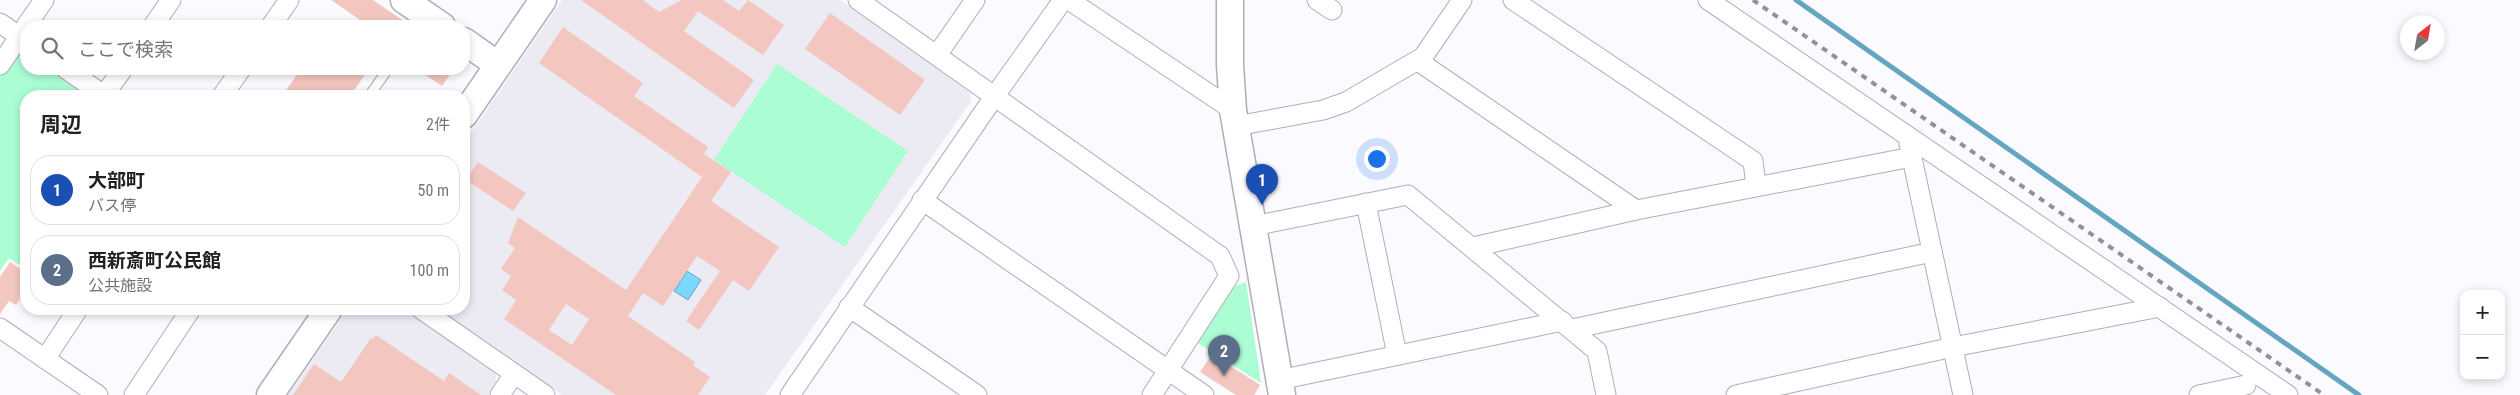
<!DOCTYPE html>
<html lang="ja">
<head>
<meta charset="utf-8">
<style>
  :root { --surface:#fff; --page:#f2f2f2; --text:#202124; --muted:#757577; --line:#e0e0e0; --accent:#111827 }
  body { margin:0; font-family:"Roboto Condensed","Noto Sans JP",sans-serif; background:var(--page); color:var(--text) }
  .controls { position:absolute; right:15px; bottom:15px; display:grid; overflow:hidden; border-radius:10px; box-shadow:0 2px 8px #0003 }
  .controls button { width:45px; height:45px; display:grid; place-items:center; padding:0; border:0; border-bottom:1px solid var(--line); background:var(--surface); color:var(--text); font:25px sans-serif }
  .compass { position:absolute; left:2400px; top:15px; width:45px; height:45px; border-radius:50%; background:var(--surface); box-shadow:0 2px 8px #0003; rotate:31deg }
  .you { position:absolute; left:1376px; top:158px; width:18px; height:18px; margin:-12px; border:4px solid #fff; border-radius:50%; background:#1a73e8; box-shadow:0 0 0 8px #1a73e833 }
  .badge { display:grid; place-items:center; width:32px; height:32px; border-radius:50%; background:var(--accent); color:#fff; font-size:16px; font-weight:700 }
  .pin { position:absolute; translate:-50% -41px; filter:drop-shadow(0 1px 2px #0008) }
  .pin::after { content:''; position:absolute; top:26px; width:18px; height:15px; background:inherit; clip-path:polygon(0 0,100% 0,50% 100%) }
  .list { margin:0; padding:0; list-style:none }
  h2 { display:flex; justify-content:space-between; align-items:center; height:65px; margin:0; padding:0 20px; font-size:21px }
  h2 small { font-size:16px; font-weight:400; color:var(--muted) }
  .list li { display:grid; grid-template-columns:32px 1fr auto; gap:15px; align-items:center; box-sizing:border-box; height:70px; margin:0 10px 10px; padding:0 10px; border:1px solid var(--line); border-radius:20px }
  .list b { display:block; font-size:19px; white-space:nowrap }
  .list p { margin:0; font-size:16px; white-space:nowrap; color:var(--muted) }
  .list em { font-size:16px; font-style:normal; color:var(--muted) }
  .icon { flex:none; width:28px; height:28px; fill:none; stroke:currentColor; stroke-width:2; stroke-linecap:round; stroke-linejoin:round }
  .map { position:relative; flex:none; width:2520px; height:395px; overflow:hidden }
  .search { position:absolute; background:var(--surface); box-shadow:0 2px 8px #0003; left:20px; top:20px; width:450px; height:55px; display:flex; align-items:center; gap:12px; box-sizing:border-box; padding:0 18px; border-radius:20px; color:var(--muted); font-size:19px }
  .panel { position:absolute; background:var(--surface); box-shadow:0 2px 8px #0003; left:20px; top:90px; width:450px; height:225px; border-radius:20px }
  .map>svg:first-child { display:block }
</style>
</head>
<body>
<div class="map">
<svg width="2520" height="395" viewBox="0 0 2520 395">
  <rect width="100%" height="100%" fill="#fbfafe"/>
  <g fill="#ecebf4">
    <polygon points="562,0 841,0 968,90 972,100 765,395 562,395 438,309 464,309 464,143"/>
    <polygon points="348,309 404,309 496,372 496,383 488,395 288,395"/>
  </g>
  <g fill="#abfdd4">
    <polygon points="26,53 26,69 53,69 93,96 26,96 26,269 9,258 0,271 0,75 12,57"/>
    <polygon points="777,64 908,151 845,247 714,160"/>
    <polygon points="1246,282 1261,383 1198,343 1233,287"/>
  </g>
  <polygon fill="#7ad8fc" stroke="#64a6c1" points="687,271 701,280 688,300 674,291"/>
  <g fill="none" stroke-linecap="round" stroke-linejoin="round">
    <polyline stroke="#64a6c1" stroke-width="5" points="1796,0 2359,395"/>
  </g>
  <g fill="#f3c7c0" fill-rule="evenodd">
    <polygon points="331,0 373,0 411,26 369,26"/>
    <polygon points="581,0 643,0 659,12 682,0 723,0 739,11 748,0 784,25 763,55 698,11 684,31 754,80 734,108"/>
    <polygon points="830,13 925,80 900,115 805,49"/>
    <path d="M563,27l80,56 -9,13 74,51 -4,7 27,18 -20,29 68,46 -30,44 -16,-11 -34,50 -13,-9 34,-50 -23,-15 -34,50 -20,-13 -15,23 67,46 -2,3 17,12 -12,18h-82l-112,-76 12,-19 -14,-10 9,-14 -10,-7 14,-21 -7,-5 10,-26 108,73 76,-113 -163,-114zM566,304l23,15 -17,26 -23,-15z"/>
    <polygon points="301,69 369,69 350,96 282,96"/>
    <polygon points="416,69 454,69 442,86"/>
    <polygon points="478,162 526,193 513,211 466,180"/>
    <polygon points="10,262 26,273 26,290 16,305 9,301 0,314 0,277"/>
    <polygon points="376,335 444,381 449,373 481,395 293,395 314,364 341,382 371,338 373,339"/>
    <polygon points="1212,354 1260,385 1254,395 1236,395 1200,372"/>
  </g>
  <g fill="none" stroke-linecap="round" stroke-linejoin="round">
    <defs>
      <polyline id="lane" points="369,96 388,69"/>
      <g id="street">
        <polyline points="858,0 1220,256 1229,276 1152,395"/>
        <polyline points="1069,0 1233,110"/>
        <polyline points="1317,0 1332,10"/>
        <polyline points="1513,0 1753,161 1756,186"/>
        <polyline points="1708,0 2288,395"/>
        <polyline points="0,23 26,41"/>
        <polyline points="26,26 44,0"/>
        <polyline points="153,26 171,0"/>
        <polyline points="271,26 289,0"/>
        <polyline points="937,55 975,0"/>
        <polyline points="1418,61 1636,210"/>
        <polyline points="0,65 26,27"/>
        <polyline points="66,69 105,96"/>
        <polyline points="104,95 123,69"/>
        <polyline points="222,96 241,69"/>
        <polyline points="1236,126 1323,110 1346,102 1423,57 1462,0"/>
        <polyline points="1909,144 1963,395"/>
        <polyline points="922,200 1204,395"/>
        <polyline points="1366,203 1397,355"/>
        <polyline points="1253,226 1408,195 1597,351 1606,395"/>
        <polyline points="1473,247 1636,210 1912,157"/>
        <polyline points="849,307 977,395"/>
        <polyline points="421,309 545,395"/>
        <polyline points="0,328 98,395"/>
        <polyline points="1572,329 1932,252"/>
        <polyline points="45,359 78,309"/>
        <polyline points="1279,380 1562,321"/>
        <polyline points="134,395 191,309"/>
        <polyline points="500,395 514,374"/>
        <polyline points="790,395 994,97 1063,0"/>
        <polyline points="1736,395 1953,347 2160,307"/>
        <polyline points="2199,395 2246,385"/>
      </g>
      <g id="secondary">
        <polyline points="404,0 442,26"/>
        <polyline points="1230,0 1230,65 1233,110 1282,395"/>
        <polyline points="464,41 498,65"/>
        <polyline points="464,115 543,0"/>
        <polyline points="270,395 329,309"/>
      </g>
    </defs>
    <use href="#lane" stroke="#b0adbd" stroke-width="11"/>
    <use href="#street" stroke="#b0adbd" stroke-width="21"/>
    <use href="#secondary" stroke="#b0adbd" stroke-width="29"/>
    <use href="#lane" stroke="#fff" stroke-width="9"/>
    <use href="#street" stroke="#fff" stroke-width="19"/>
    <use href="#secondary" stroke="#fff" stroke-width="26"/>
    <polyline stroke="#929196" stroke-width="4" stroke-dasharray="6 6" stroke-linecap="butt" points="1753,0 2324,395"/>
  </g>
</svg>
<div class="controls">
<button>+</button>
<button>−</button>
</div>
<svg class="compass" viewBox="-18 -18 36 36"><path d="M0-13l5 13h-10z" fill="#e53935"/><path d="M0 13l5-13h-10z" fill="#757577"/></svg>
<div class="you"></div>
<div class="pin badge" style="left:1262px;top:205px;background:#1a4fb4">1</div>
<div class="pin badge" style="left:1224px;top:376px;background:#5c6f8a">2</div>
<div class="search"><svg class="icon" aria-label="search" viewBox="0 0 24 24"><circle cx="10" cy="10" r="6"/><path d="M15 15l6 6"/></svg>ここで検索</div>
<section class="panel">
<h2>周辺<small>2件</small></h2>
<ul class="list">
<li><span class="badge" style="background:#1a4fb4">1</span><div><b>大部町</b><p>バス停</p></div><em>50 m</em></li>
<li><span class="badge" style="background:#5c6f8a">2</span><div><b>西新斎町公民館</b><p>公共施設</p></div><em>100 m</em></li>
</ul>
</section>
</div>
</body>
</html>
